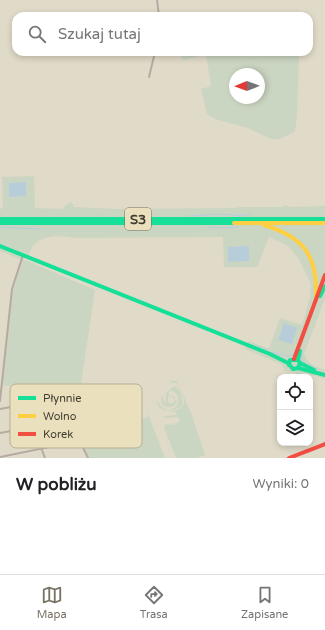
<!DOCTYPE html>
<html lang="pl">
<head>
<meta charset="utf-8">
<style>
  :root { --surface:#fff; --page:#f2f2f2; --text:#202124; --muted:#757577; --line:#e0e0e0; --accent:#787365 }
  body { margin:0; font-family:"Varela Round",sans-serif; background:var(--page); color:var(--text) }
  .controls { position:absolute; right:12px; bottom:12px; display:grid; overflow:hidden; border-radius:8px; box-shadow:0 2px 6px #0003 }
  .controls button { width:36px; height:36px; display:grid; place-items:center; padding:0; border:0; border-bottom:1px solid var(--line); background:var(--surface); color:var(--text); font:20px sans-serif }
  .compass { position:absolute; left:229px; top:68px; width:36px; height:36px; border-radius:50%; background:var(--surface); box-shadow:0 2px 6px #0003; rotate:269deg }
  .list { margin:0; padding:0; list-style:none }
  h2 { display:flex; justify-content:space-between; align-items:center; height:52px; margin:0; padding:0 16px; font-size:17px }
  h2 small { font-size:13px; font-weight:400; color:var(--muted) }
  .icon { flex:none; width:22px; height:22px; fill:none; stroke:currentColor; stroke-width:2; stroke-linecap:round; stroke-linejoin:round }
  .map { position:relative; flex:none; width:325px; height:458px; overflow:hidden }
  .search { position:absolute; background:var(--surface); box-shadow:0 2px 6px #0003; left:12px; right:12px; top:12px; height:44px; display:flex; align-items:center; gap:10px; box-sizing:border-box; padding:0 14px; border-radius:12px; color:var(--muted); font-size:15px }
  .sheet { height:116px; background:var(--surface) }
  nav { display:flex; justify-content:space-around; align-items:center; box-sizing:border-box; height:56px; border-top:1px solid var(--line); background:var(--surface); font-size:11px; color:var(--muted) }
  nav a { display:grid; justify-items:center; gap:2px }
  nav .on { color:var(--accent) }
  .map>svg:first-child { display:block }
</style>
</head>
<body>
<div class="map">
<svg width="325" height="458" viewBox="0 0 325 458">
  <rect width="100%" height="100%" fill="#e0dac8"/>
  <g fill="#cbd6c2" fill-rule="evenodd">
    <path d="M181,52h118l-2,65 -2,14 -5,3 -10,5h-9l-23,-11 -33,-9 -8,-5 -6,-25 10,-3 -5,-31 -24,5zM235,74h24v24h-24z"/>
    <path d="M34,176l1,32 27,1 8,-7 4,3 -1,2 43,2 119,-1 5,-1h43l1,-2 4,1v1l37,-1v93l-21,55c4,10 12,13 21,16v9l-20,-6 -7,1 -13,-3 -4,-7 -36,-15 4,-8 20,8 11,-31 22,7 8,-28 1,-13 -12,-25 -11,-13 -19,-9 -12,30h-33l-1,-30 -147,1c-15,-2 -32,-5 -43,8 -1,2 -2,4 -3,6 -1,3 -5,5 -7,7l72,31 -16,106 -77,-11 10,-91 10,-34 -22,-9v-42l3,-1 -1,-31z"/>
    <path d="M170,381h7l14,32 14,42 -8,3h-21l-12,-31 2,-3 6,1 8,-4 -2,-4 -11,1 -4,-2 14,-1 -1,-3h-10c25,-3 19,-11 11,-29h-5z"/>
    <path d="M174,386c7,3 9,12 8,19 -7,8 -26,8 -25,-5 2,3 3,6 6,8 10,7 23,-8 10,-17l-4,1 -1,8 1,3h4l2,-3 -3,-4 -2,1v-2l4,1 3,6c-3,6 -9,6 -14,3 -2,-4 -3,-8 1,-11l-1,4 3,6v-11z"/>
    <polygon points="124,407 134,422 142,417 144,418 147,417 148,414 165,458 89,458 73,426"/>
  </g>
  <g fill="#b8cdda">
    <polygon points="26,182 26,196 9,197 9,183"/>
    <polygon points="249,246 249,261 228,262 228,247"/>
    <polygon points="284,323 297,328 292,344 278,340"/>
  </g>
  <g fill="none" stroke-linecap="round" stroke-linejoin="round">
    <g stroke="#b8cdda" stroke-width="1">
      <polyline points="190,216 225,214"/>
      <polyline points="225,216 225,214 239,216 252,214"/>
      <polyline points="0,227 40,229"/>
      <polyline points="206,227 225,228 238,227"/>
      <polyline points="257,346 269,350"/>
      <polyline points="272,352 287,356 293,355 295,351"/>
      <path d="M302,354c-1,10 6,11 15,15"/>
    </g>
    <g stroke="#b6aaa3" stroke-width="2">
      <polyline points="157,0 159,16"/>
      <polyline points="149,77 155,52"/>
      <polyline points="0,401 12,289 23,255"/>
      <polyline points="25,405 45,458"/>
      <polyline points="0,409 53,399"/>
      <polyline points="0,433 70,420 88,458"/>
      <polyline points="0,457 79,441"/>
    </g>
    <g stroke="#16e098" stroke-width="4">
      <polyline points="0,219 325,219"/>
      <polyline points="0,223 234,223"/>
      <polyline points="0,246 270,354 288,363 293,369 298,368 300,363 298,360 290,360 289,365"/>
      <polyline points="320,296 325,286"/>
      <polyline points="298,360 300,351"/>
      <polyline points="300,363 314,370"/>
      <polyline points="298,368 325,375"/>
    </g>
    <g stroke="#ffcf43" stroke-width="4">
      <polyline points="234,223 325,223"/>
      <path d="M264,225c40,12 54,31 52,73"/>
    </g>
    <g stroke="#f24e42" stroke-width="4">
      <polyline points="294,359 325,275"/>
      <polyline points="289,458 325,444"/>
    </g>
  </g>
  <g text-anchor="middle" stroke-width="3" stroke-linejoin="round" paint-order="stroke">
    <rect fill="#eae0be" stroke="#736d5a" stroke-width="1" x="125" y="208" width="26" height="22" rx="3"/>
    <g font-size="13" font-weight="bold" fill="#403c2f">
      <text x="138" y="224">S3</text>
    </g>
  </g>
  <rect x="10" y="384" width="132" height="64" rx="6" fill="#eae0be" stroke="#b7af93" stroke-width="1"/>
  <rect x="18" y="396" width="18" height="4" fill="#16e098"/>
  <rect x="18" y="414" width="18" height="4" fill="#ffcf43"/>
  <rect x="18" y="432" width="18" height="4" fill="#f24e42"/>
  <g font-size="11" fill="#403c2f">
    <text x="43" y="402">Płynnie</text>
    <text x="43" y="420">Wolno</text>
    <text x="43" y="438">Korek</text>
  </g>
</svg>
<div class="controls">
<button><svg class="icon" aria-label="locate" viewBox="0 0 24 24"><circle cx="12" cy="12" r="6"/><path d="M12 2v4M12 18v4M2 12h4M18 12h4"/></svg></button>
<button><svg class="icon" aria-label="layers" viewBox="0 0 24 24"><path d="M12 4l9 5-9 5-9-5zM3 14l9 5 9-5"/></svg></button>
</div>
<svg class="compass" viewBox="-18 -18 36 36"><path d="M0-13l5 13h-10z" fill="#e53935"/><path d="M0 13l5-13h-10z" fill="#757577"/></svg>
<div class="search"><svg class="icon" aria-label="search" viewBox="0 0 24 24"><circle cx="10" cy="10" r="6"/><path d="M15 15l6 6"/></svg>Szukaj tutaj</div>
</div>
<section class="sheet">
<h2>W pobliżu<small>Wyniki: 0</small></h2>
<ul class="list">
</ul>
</section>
<nav>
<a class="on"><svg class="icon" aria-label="map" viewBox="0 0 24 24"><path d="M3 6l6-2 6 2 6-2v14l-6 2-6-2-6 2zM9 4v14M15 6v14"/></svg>Mapa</a>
<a><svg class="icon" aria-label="directions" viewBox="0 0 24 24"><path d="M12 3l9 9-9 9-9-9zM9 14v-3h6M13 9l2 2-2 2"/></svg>Trasa</a>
<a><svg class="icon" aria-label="saved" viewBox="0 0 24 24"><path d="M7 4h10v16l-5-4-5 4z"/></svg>Zapisane</a>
</nav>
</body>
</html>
